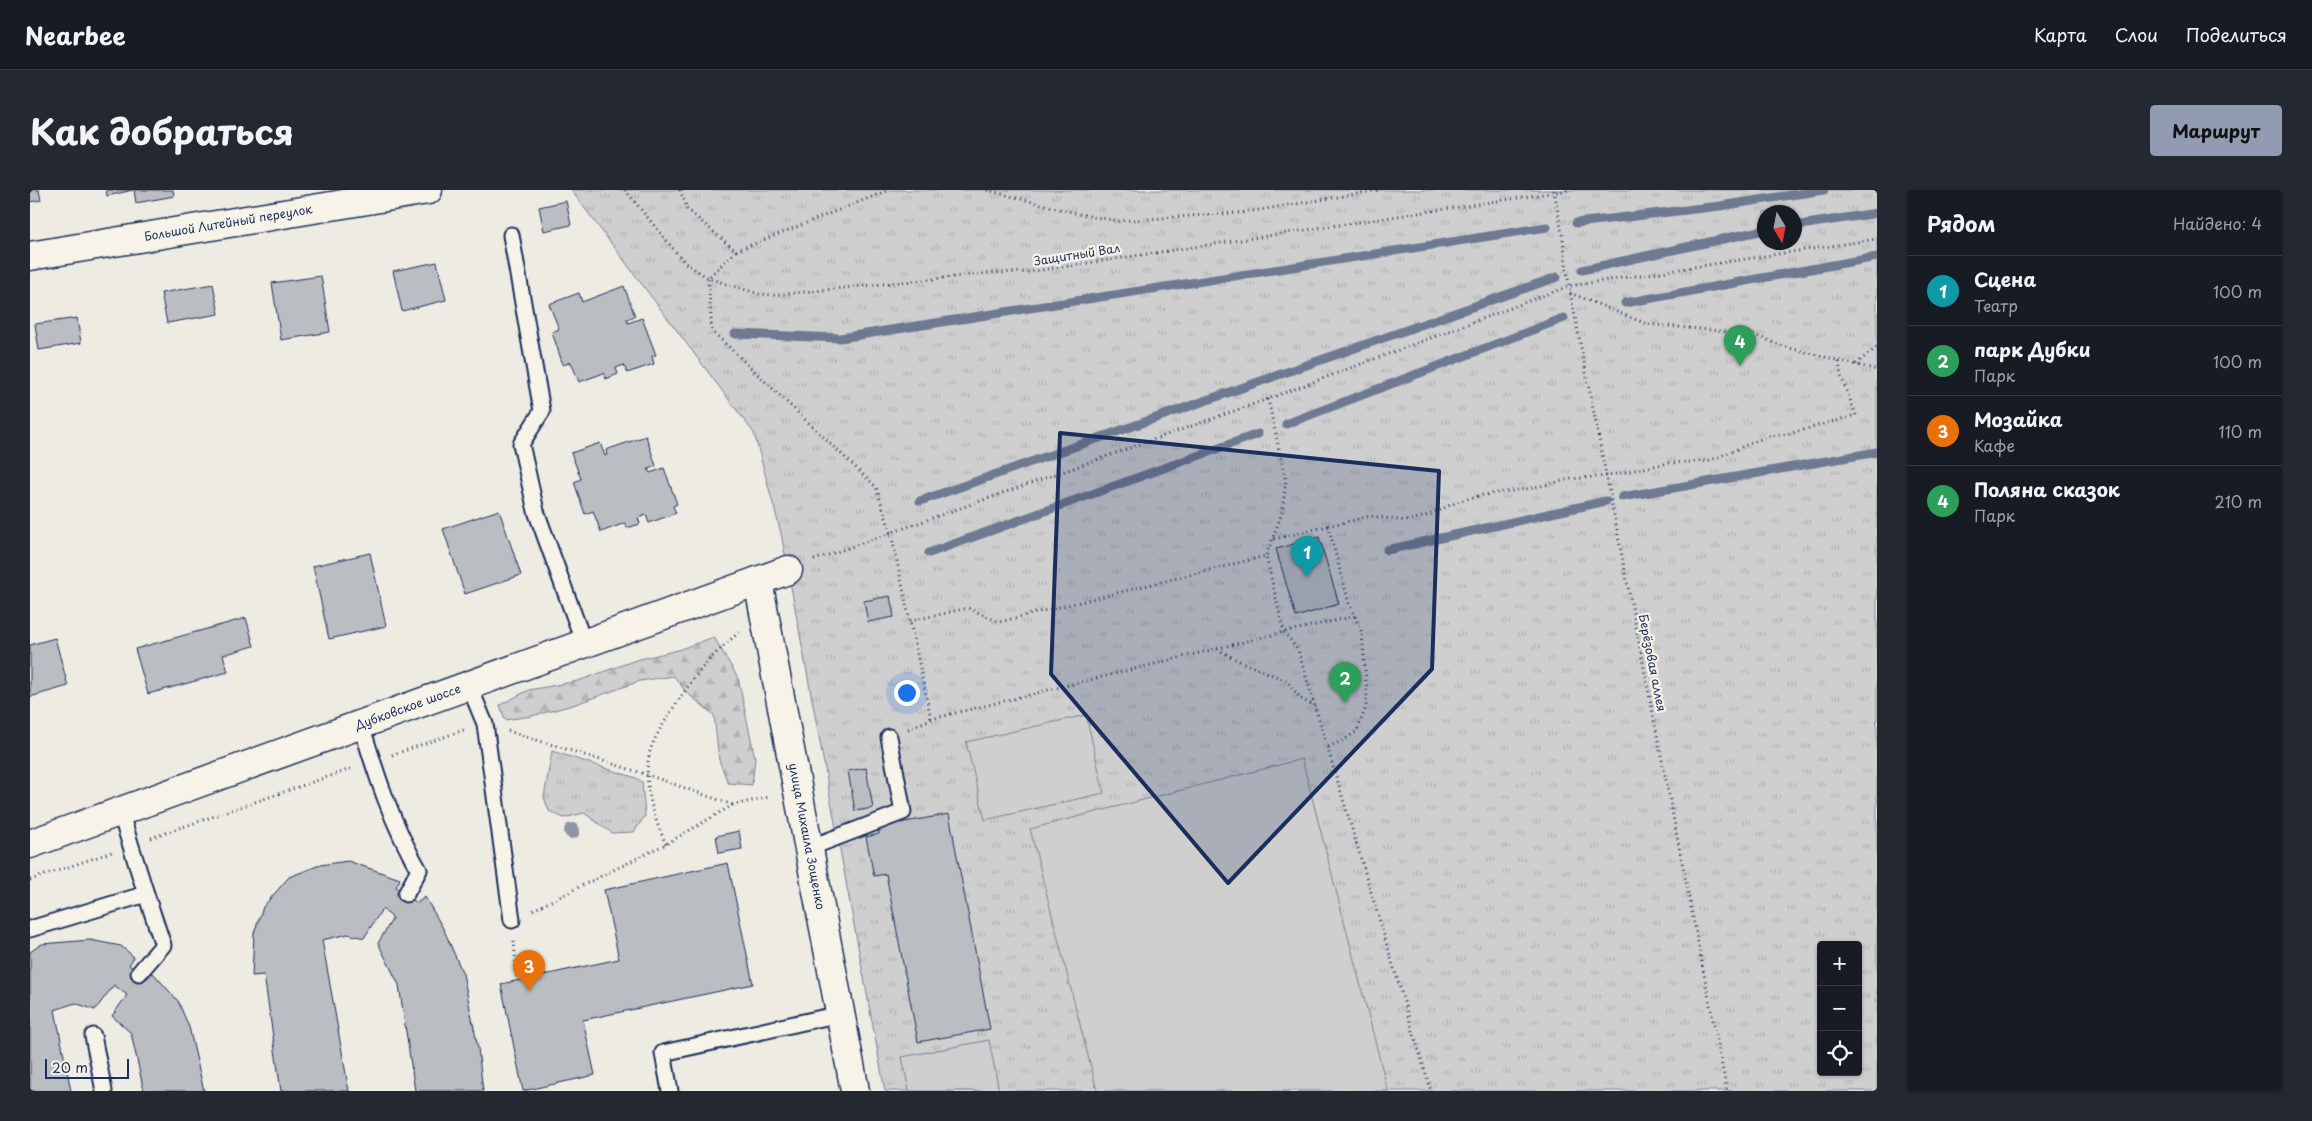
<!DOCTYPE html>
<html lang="ru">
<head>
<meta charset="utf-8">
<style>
  :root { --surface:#171b24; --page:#242831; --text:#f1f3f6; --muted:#9ea1a6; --line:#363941; --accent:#919bb2 }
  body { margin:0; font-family:"Playpen Sans",sans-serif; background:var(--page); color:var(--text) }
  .controls { position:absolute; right:15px; bottom:15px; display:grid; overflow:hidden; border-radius:5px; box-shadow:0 1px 4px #0004 }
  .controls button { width:45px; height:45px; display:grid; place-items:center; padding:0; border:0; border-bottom:1px solid var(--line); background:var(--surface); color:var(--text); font:25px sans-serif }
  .compass { position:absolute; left:1727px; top:15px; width:45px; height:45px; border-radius:50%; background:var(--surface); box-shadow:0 1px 4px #0004; rotate:170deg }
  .scale { position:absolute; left:15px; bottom:12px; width:84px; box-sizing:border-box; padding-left:5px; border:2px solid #1b2f5e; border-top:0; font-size:14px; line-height:18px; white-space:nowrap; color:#1b2f5e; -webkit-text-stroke:4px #f7f3e8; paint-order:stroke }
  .you { position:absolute; left:876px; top:502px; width:18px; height:18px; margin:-12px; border:4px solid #fff; border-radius:50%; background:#1a73e8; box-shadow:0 0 0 8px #1a73e833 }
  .badge { display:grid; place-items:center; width:32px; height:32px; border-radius:50%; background:var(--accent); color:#fff; font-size:16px; font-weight:700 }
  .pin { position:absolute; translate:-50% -41px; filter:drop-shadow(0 1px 2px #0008) }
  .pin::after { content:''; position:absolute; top:26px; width:18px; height:15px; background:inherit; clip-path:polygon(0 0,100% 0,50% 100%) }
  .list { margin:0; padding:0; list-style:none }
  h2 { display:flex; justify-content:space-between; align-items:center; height:65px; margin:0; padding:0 20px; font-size:21px }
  h2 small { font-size:16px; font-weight:400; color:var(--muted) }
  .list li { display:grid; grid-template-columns:32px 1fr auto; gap:15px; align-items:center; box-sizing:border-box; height:70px; padding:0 20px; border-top:1px solid var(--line) }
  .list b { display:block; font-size:19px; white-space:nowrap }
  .list p { margin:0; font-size:16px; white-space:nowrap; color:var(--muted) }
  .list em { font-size:16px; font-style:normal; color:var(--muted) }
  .icon { flex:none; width:28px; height:28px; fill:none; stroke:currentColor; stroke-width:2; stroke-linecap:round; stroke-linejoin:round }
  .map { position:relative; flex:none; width:1847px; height:901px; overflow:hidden; border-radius:5px }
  header { display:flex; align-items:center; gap:30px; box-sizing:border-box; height:70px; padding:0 25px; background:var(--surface); border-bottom:1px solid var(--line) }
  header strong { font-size:24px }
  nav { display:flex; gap:28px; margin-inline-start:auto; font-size:18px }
  .intro { display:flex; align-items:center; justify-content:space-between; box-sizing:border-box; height:120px; padding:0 30px }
  h1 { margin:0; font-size:35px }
  .button { padding:12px 22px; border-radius:5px; background:var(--accent); color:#111; font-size:18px; font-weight:700 }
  main { display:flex; gap:30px; padding:0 30px }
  aside { flex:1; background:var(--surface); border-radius:5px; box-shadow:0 1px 4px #0004 }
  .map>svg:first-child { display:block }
</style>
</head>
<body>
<header>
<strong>Nearbee</strong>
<nav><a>Карта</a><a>Слои</a><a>Поделиться</a></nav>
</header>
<div class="intro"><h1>Как добраться</h1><a class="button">Маршрут</a></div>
<main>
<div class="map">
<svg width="1847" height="901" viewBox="0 0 1847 901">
  <defs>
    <pattern id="grass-tufts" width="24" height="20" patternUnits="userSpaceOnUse" patternTransform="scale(1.25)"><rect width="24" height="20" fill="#cfcfcf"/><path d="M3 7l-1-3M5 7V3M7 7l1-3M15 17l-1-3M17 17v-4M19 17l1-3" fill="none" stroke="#b1b2b4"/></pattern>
    <pattern id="forest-firs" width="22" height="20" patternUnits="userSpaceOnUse" patternTransform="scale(1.25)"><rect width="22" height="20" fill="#cfcfcf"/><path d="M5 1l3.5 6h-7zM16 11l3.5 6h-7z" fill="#b1b2b4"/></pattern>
  </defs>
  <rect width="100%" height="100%" fill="#eeebe2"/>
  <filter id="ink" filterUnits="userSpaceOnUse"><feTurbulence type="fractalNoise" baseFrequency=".02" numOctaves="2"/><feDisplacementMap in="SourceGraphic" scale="10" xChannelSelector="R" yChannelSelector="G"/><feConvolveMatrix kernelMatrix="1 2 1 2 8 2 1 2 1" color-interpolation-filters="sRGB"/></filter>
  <g filter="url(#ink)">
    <g fill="url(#grass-tufts)" stroke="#757f96" fill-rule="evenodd">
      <path d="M541,0h1306v901h-992l-104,-558 -27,-100zM1734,22h30v30h-30zM1791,755h37v127h-37z"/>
      <polygon points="522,561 606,588 612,592 615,626 604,642 582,643 554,623 534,628 519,621 514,607"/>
    </g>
    <polygon fill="url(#forest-firs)" stroke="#757f96" points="684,447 708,488 725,568 722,595 698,593 689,570 684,525 656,502 644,486 610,491 543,515 502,526 475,530 470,515 499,500 548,491 606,470 648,460"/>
    <g fill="#cfcfcf" stroke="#757f96">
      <polygon points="1056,525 1074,603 955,630 936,552"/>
      <polygon points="1272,569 1358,901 1067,901 1000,639"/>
      <polygon points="959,850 969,901 879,901 872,867"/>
    </g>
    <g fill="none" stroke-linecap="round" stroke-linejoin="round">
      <g stroke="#6e7992" stroke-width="9">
        <polyline points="1546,33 1690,16 1794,0"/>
        <polyline points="1764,36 1847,23"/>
        <polyline points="1552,80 1734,40"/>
        <polyline points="1595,113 1847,67"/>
        <polyline points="705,144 810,148 1517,37"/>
        <polyline points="1256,234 1534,128"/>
        <polyline points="1592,307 1847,262"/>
        <polyline points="890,311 1527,87"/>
        <polyline points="1357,360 1576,311"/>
        <polyline points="899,363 1228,244"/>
      </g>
    </g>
    <g fill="#babdc2" stroke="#1b2f5e">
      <polygon points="0,0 9,0 11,10 0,12"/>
      <polygon points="76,0 103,0 77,6"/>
      <polygon points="104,0 143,0 144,6 106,13"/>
      <polygon points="536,11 541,35 514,41 509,17"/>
      <polygon points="407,72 416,110 372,121 363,81"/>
      <polygon points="291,86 300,142 251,150 242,93"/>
      <polygon points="183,94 189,124 137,133 131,103"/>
      <polygon points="594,96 605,126 597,129 598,133 612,128 626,165 622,166 624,174 597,183 594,175 586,178 588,184 576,189 574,183 549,192 541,172 533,175 522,142 529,139 519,114 549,103 552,112"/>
      <polygon points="47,128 51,153 9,160 5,134"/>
      <polygon points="616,246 626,276 618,279 620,283 634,278 647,314 643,316 646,323 619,333 616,325 608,328 610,334 597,338 595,333 571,342 563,321 555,324 544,292 551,289 541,263 570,253 575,266 577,265 576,260"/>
      <polygon points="469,320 491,385 435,404 413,339"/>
      <polygon points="1289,347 1309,414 1266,427 1246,359"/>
      <polygon points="340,363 356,436 299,449 283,376"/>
      <polygon points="860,406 864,427 838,432 834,411"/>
      <polygon points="216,428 224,456 193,465 198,482 118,504 105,459"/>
      <polygon points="25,448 38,496 0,507 0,455"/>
      <polygon points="836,578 843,618 825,621 818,581"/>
      <polygon points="919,624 960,839 888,852 856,684 844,686 836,647 849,644 848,637"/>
      <polygon points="709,641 712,659 689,663 686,646"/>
      <polygon points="318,671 370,689 366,697 387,713 395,707 414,740 433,784 448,858 453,901 385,901 369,795 348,753 363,728 352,719 334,748 318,744 292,750 319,901 251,901 234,785 222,786 224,743 233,717 259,687 290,675"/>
      <polygon points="698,673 723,794 553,830 565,885 493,901 471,794 589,769 574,700"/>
      <polygon points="60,750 91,756 104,767 99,775 116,789 123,783 148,811 159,837 174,901 114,901 101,843 82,826 97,805 84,795 65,820 45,813 25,820 41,901 0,901 0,762 12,754"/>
    </g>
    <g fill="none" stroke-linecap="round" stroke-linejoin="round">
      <defs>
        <g id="lane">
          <polyline points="481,45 512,221 491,254 506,321 554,453"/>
          <polyline points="439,495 455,534 482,730"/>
          <path d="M331,534c15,50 31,100 58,146l-13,24"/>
          <polyline points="779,658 873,622 859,547"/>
          <polyline points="0,739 116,704 90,621"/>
          <polyline points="109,783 133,755 116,704"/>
          <polyline points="63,846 74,901"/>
          <polyline points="640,901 633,863 810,824"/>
        </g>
        <g id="street">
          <path id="s1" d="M0,66l398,-66"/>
          <path id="s2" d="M728,391l97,510"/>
          <path id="s3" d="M0,654l758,-274"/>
        </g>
      </defs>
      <use href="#lane" stroke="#1b2f5e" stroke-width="19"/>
      <use href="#street" stroke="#1b2f5e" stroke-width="31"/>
      <g stroke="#1b2f5e" stroke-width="3" stroke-dasharray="1 4" stroke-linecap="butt">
        <polyline points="595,0 655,73 678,88 729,104 744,105 961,83 999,82 1540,0"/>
        <polyline points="650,0 657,19 706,61 859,0"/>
        <polyline points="957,0 1053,25 1089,31 1217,22 1350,0"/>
        <polyline points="1524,0 1533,49 1539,96 1697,901"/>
        <polyline points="706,61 678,88 682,141 846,297 861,343 901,529"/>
        <polyline points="1540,103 1617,134 1721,144 1756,157 1847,180"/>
        <polyline points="1826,174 1847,157"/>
        <polyline points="1238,209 1256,291 1252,323 1236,366 1254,442 1268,460 1401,901"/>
        <polyline points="1298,336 1341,326 1376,331 1399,325 1429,311 1453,305 1502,298 1540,289 1576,286 1638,273 1679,271 1738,246 1758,244 1826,225 1811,186 1809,171"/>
        <polyline points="1244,349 1298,336 1319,413 1332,443 1337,503 1336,517 1327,541 1314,550 1298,557"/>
        <polyline points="784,370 1238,209 1539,96 1847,49"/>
        <polyline points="880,431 938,418 969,432 1236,366"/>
        <polyline points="1187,459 1209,471 1257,491 1271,509 1285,516"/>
        <polyline points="878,539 901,529 1254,442 1326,426"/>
        <polyline points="478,541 618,585 703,615"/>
        <polyline points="362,565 434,540"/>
        <polyline points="121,648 323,578"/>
        <path d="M636,654c-13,-27 -24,-63 -16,-93 5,-19 44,-75 58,-90 10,-10 21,-20 31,-29"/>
        <polyline points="0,690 82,662"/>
        <polyline points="503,720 636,654 703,615 740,607"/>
        <polyline points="484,751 487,790"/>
      </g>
      <use href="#lane" stroke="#f7f3e8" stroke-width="15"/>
      <use href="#street" stroke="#f7f3e8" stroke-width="28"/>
    </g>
    <circle fill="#8e95a6" cx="542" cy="641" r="8"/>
  </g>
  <path fill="#1b2f5e" fill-opacity="0.2" stroke="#1b2f5e" stroke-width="4" stroke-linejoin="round" d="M1030,243l379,38 -7,198 -204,214 -177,-209z"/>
  <g text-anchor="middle" stroke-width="4.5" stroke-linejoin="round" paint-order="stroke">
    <g font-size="12" fill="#1b2f5e" stroke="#f7f3e8">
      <text dy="4" stroke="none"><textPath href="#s1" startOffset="201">Большой Литейный переулок</textPath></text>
      <text transform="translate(1047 65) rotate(-9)" y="4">Защитный Вал</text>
      <text transform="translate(1622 473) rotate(79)" y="4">Берёзовая аллея</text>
      <text dy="4" stroke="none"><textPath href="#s3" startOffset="402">Дубковское шоссе</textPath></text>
      <text dy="4" stroke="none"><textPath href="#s2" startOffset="260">улица Михаила Зощенко</textPath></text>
    </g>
  </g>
</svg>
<div class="controls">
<button>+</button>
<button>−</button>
<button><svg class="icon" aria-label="locate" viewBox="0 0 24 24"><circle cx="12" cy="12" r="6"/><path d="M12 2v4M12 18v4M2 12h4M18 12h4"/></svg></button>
</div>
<svg class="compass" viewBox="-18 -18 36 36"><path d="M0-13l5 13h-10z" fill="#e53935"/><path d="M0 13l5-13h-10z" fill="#9ea1a6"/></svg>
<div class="scale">20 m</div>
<div class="you"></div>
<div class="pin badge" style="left:1277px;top:387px;background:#0f9aa8">1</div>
<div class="pin badge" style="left:1315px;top:513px;background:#2e9e5b">2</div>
<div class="pin badge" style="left:499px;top:801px;background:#e8710a">3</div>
<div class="pin badge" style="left:1710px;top:176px;background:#2e9e5b">4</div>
</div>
<aside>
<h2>Рядом<small>Найдено: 4</small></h2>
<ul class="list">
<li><span class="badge" style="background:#0f9aa8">1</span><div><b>Сцена</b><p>Театр</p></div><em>100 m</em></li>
<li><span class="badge" style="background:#2e9e5b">2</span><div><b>парк Дубки</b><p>Парк</p></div><em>100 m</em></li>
<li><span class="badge" style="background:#e8710a">3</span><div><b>Мозайка</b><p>Кафе</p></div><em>110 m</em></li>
<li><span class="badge" style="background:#2e9e5b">4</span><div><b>Поляна сказок</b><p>Парк</p></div><em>210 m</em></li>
</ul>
</aside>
</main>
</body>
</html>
